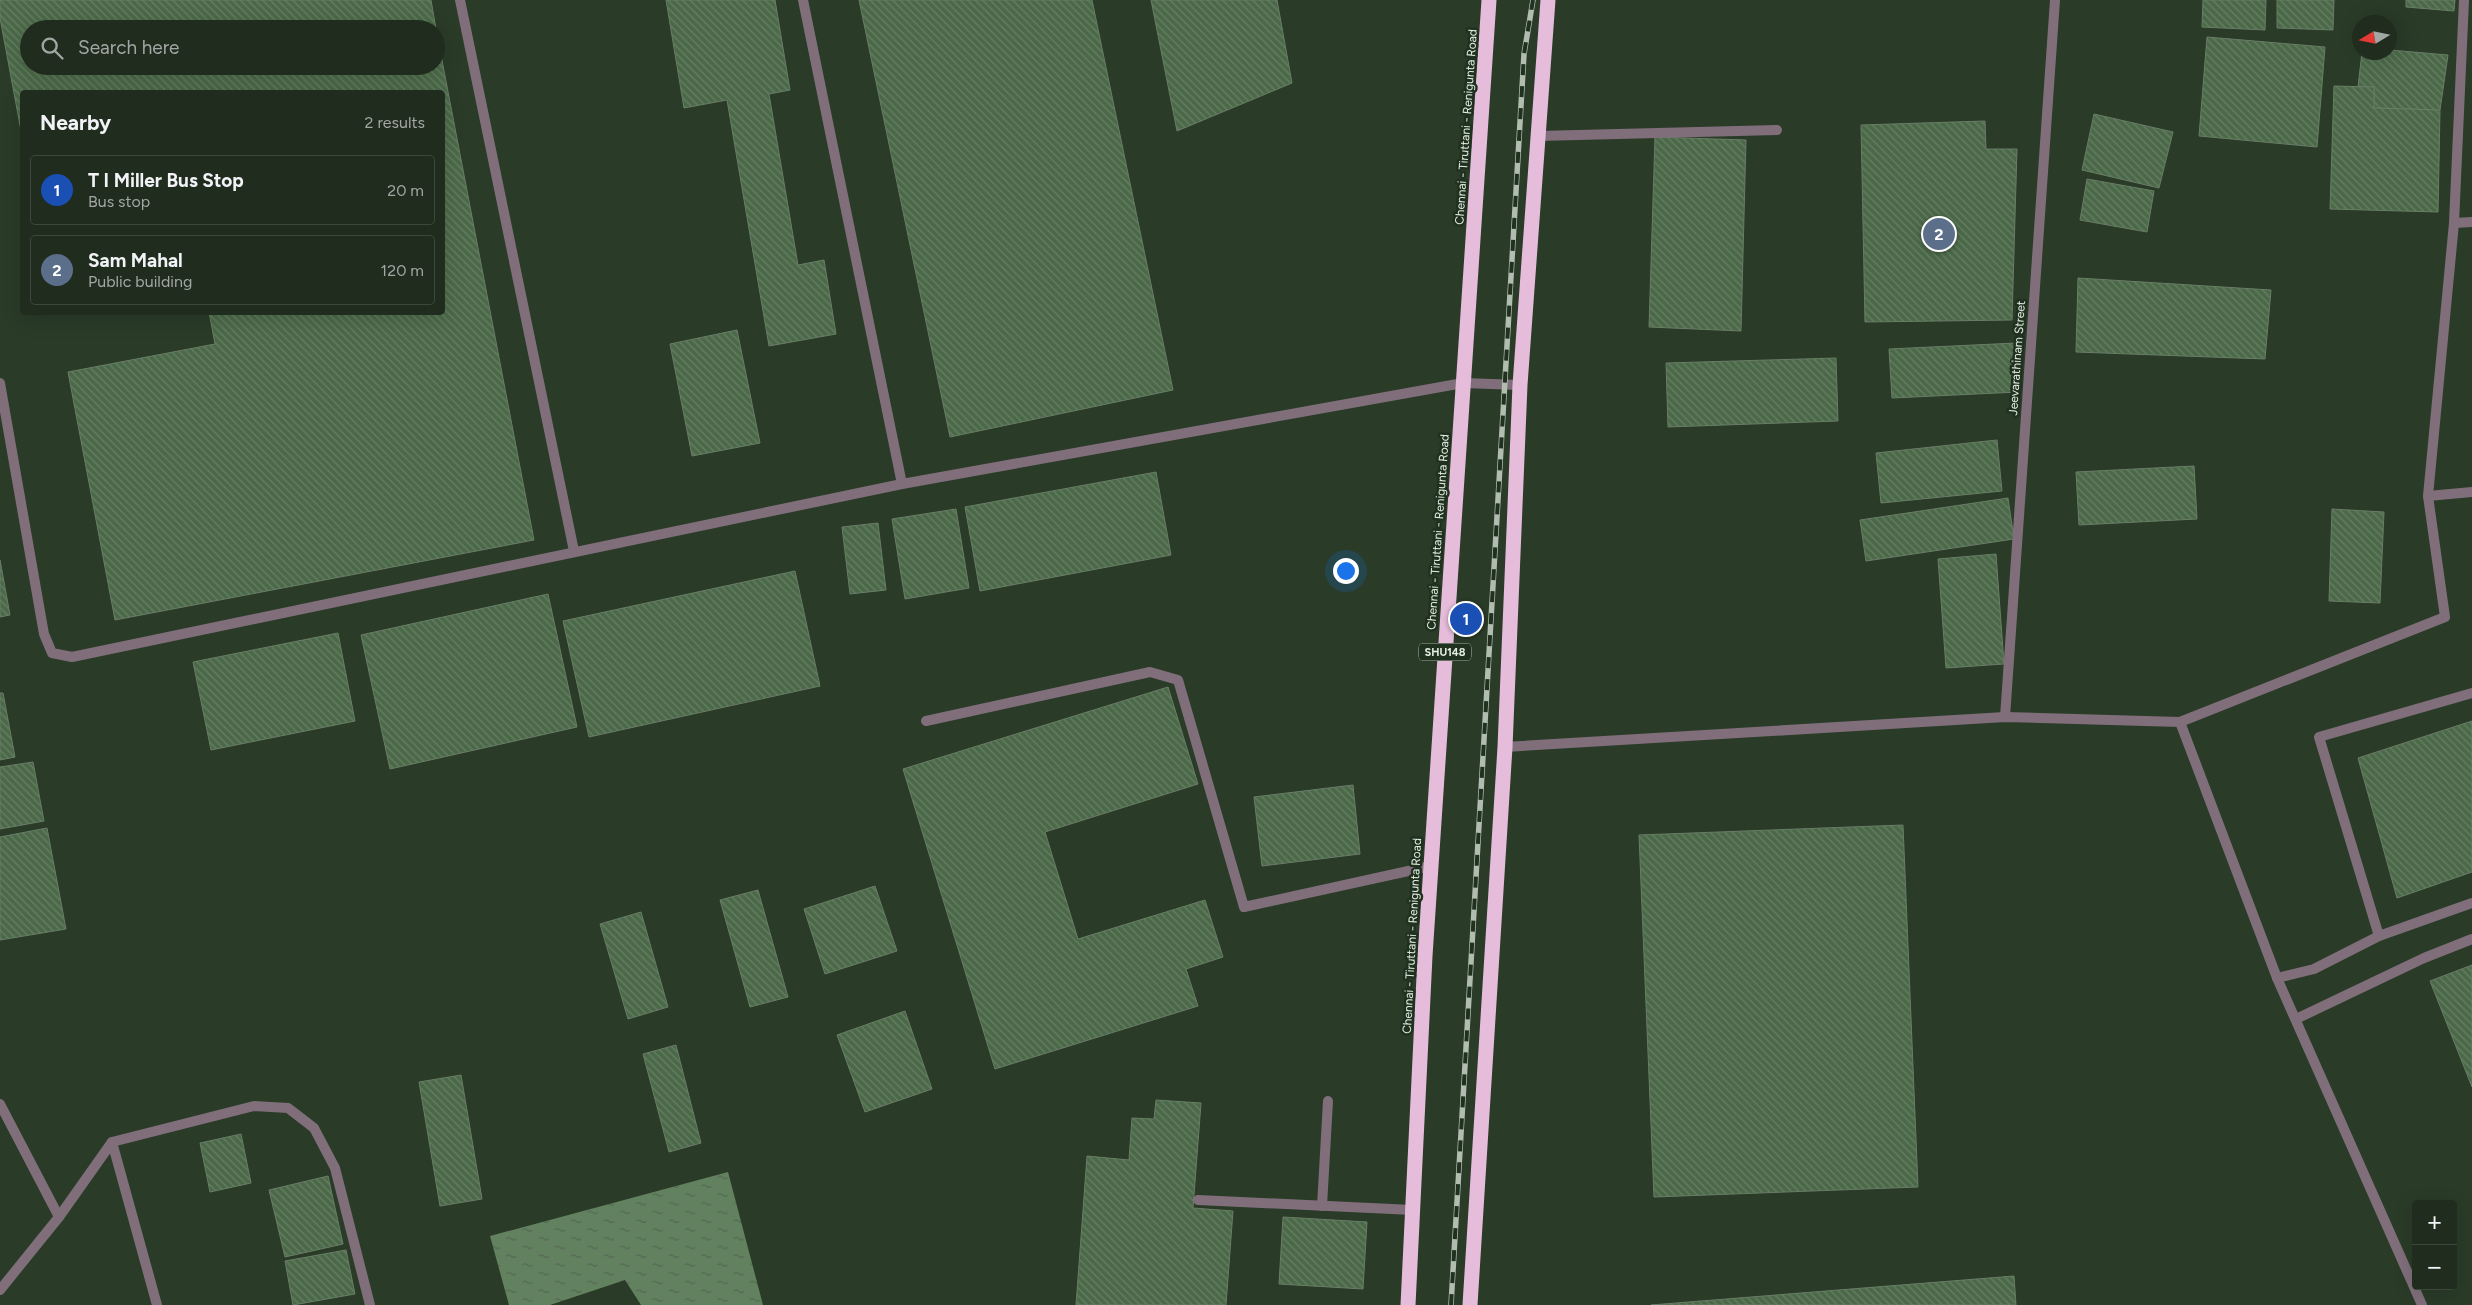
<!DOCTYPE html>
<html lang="en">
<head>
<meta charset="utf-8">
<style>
  :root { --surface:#202c1e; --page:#2d382b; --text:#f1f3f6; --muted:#a2a7a4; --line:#3d483c; --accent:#db2777 }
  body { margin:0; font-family:Figtree,sans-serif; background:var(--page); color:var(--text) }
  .controls { position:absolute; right:15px; bottom:15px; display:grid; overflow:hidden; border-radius:5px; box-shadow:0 5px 20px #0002 }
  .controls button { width:45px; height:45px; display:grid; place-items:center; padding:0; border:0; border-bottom:1px solid var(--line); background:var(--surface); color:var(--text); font:25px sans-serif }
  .compass { position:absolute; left:2352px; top:15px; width:45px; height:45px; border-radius:50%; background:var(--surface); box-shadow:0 5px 20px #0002; rotate:260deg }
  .you { position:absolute; left:1345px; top:570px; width:18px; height:18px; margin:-12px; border:4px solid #fff; border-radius:50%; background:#1a73e8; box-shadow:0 0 0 8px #1a73e833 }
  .badge { display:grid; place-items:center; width:32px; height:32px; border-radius:50%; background:var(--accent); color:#fff; font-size:16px; font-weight:700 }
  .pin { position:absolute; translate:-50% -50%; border:2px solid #fff; box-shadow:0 1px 5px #0006 }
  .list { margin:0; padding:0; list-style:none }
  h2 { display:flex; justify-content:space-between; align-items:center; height:65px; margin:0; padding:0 20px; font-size:21px }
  h2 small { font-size:16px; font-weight:400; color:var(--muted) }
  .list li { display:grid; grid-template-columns:32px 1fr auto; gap:15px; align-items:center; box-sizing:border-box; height:70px; margin:0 10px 10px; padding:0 10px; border:1px solid var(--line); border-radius:5px }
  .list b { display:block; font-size:19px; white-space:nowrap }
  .list p { margin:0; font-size:16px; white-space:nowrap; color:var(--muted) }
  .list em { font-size:16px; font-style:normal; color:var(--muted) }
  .icon { flex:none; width:28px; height:28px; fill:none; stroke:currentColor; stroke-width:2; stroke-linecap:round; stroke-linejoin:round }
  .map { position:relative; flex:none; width:2472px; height:1305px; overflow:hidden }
  .search { position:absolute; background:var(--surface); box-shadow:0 5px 20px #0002; left:20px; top:20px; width:425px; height:55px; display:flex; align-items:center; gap:12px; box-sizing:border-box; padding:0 18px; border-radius:28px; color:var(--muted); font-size:19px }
  .panel { position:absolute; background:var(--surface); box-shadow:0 5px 20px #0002; left:20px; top:90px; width:425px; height:225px; border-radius:5px }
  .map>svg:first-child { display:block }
</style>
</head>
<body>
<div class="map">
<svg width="2472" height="1305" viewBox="0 0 2472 1305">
  <defs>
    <pattern id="water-ripples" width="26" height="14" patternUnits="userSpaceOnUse" patternTransform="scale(1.25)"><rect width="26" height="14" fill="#62815f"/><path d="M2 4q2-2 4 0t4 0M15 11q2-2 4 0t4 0" fill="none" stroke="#546753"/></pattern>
    <pattern id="building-back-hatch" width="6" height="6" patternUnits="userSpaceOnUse" patternTransform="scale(1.25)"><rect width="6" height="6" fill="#4b6948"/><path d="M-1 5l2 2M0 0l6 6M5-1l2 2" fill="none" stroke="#657f62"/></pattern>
  </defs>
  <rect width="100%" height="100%" fill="#2a3b28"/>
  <polygon fill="url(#water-ripples)" points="728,1172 763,1305 641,1305 625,1280 550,1305 509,1305 490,1236"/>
  <g fill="url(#building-back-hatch)" stroke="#697d67">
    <polygon points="0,0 431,0 436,29 29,29 29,66 436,66 436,29 534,540 115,620 68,372 215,344 209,312 442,312 442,92 22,92 22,136 0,18"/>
    <polygon points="666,0 775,0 790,90 769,94 798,265 824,260 836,334 769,346 727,100 684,108"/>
    <polygon points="859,0 1092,0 1173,390 950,437"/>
    <polygon points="1151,0 1277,0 1292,83 1177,131"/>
    <polygon points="2203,0 2266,0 2265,30 2202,27"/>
    <polygon points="2277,0 2334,0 2333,30 2277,28"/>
    <polygon points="2406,0 2455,0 2454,11 2406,7"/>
    <polygon points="2207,37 2325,47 2317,147 2199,136"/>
    <polygon points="2390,50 2448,55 2440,110 2374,108 2374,87 2358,87 2362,52 2390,52"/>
    <polygon points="2334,86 2374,87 2374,108 2440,110 2438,212 2330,209"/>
    <polygon points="2094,114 2173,132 2159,188 2082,170"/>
    <polygon points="1985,121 1986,149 2017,149 2012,320 1865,322 1861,125"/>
    <polygon points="1655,137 1746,140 1741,331 1649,327"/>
    <polygon points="2087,179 2154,191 2147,232 2080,220"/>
    <polygon points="2078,278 2271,290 2265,359 2076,352"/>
    <polygon points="737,330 760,443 692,456 670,344"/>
    <polygon points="2016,343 2018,392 1892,398 1889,349"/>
    <polygon points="1836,358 1838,421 1668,427 1666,363"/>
    <polygon points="1997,440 2002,491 1881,503 1876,453"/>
    <polygon points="2194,466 2197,519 2079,525 2076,472"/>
    <polygon points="1156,472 1171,555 980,591 965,507"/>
    <polygon points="2008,498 2014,539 1866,561 1860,520"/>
    <polygon points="956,509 969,588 905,599 892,519"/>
    <polygon points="2332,509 2384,512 2380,603 2329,601"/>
    <polygon points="878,523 886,590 850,594 842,527"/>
    <polygon points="1996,554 2004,664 1946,668 1938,559"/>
    <polygon points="0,560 10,615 0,617"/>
    <polygon points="795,571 820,686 589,737 563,621"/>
    <polygon points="548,594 577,727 390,769 361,635"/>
    <polygon points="338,633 355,721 211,750 193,662"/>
    <polygon points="1168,687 1198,784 1045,832 1078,939 1205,900 1223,957 1186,969 1198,1006 995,1069 903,769"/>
    <polygon points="0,693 3,693 15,757 0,760"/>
    <polygon points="2472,721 2472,872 2397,898 2358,758"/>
    <polygon points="33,762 44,821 0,829 0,767"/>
    <polygon points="1353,785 1360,854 1262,866 1254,797"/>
    <polygon points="1903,825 1918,1187 1654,1197 1639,835"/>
    <polygon points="47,828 66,929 0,940 0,837"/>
    <polygon points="875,886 897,951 825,974 804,909"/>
    <polygon points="758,890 788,997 750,1007 720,900"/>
    <polygon points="641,912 668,1007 628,1019 600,924"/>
    <polygon points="2472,965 2472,1087 2430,981"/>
    <polygon points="905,1011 932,1089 865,1112 837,1035"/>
    <polygon points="676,1045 701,1143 669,1152 643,1054"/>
    <polygon points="461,1075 482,1199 440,1206 419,1082"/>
    <polygon points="1156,1100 1201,1103 1193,1208 1233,1211 1226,1305 1076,1305 1087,1156 1129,1160 1132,1118 1154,1119"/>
    <polygon points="241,1134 251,1183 210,1192 200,1143"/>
    <polygon points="328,1176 343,1244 285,1257 269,1190"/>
    <polygon points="1283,1217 1367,1222 1363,1289 1279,1284"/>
    <polygon points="346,1250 355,1294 293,1305 285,1261"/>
    <polygon points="2014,1276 2016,1305 1651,1305"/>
  </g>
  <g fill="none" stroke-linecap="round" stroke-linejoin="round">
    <g stroke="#806f7b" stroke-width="10">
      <polyline points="460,0 574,551"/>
      <polyline points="803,0 902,484 1463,383 1520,385"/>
      <polyline points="0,383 44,634 52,653 72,657 902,484"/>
      <polyline points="926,721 1150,672 1178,680 1244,907 1431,866"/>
      <polyline points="1198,1200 1413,1210"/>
      <polyline points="1322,1206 1328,1101"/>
    </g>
    <g stroke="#806f7b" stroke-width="10">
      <polyline points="1538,136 1777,130"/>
      <polyline points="2454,223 2472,222"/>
      <polyline points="2428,496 2472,492"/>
      <polyline points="2005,717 2055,0"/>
      <polyline points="2180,722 2277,978 2422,1305"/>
      <polyline points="1505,747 2005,717 2180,722 2445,617 2428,496 2454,223 2464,0"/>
      <polyline points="2379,936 2319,737 2472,693"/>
      <polyline points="2277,978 2314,969 2379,936 2472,903"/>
      <polyline points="2296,1019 2424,958 2472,939"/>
      <polyline points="0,1104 59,1217"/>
      <polyline points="112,1142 157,1305"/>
      <polyline points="0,1290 59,1217 112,1142 254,1106 288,1108 314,1128 335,1168 370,1305"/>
    </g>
    <g stroke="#e5bddb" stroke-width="15">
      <polyline points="1408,1305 1425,956 1489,0"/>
      <polyline points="1470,1305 1505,747 1520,385 1548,0"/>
    </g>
    <defs>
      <polyline id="rail" points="1451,1305 1524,54 1533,0"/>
    </defs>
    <use href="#rail" stroke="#b1bdaf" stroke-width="5.5"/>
    <use href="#rail" stroke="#20311f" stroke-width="4" stroke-dasharray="11" stroke-linecap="butt"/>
  </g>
  <g text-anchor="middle" stroke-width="5" stroke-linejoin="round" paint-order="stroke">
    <rect fill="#20311f" stroke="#a8b5a8" stroke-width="1" x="1419" y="643.5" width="52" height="17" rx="4"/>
    <g font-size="11" font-weight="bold" fill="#e3eee2">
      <text x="1445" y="656">SHU148</text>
    </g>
    <g font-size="12" fill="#e3eee2" stroke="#20311f">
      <text transform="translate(1466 127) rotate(-86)" y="4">Chennai - Tiruttani - Renigunta Road</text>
      <text transform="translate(2017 358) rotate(-86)" y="4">Jeevarathinam Street</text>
      <text transform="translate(1438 532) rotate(-86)" y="4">Chennai - Tiruttani - Renigunta Road</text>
      <text transform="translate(1412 936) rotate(-87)" y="4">Chennai - Tiruttani - Renigunta Road</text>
    </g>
  </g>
</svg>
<div class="controls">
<button>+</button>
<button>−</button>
</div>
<svg class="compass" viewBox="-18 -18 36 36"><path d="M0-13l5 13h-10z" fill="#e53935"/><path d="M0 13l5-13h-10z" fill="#a2a7a4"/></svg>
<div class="you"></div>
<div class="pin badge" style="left:1466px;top:619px;background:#1a4fb4">1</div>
<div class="pin badge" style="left:1939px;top:234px;background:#5c6f8a">2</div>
<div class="search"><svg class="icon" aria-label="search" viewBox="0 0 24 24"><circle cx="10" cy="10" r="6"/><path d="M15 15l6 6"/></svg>Search here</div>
<section class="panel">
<h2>Nearby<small>2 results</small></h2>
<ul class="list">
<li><span class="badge" style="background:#1a4fb4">1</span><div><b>T I Miller Bus Stop</b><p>Bus stop</p></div><em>20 m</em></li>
<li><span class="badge" style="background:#5c6f8a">2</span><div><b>Sam Mahal</b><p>Public building</p></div><em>120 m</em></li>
</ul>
</section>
</div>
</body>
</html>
